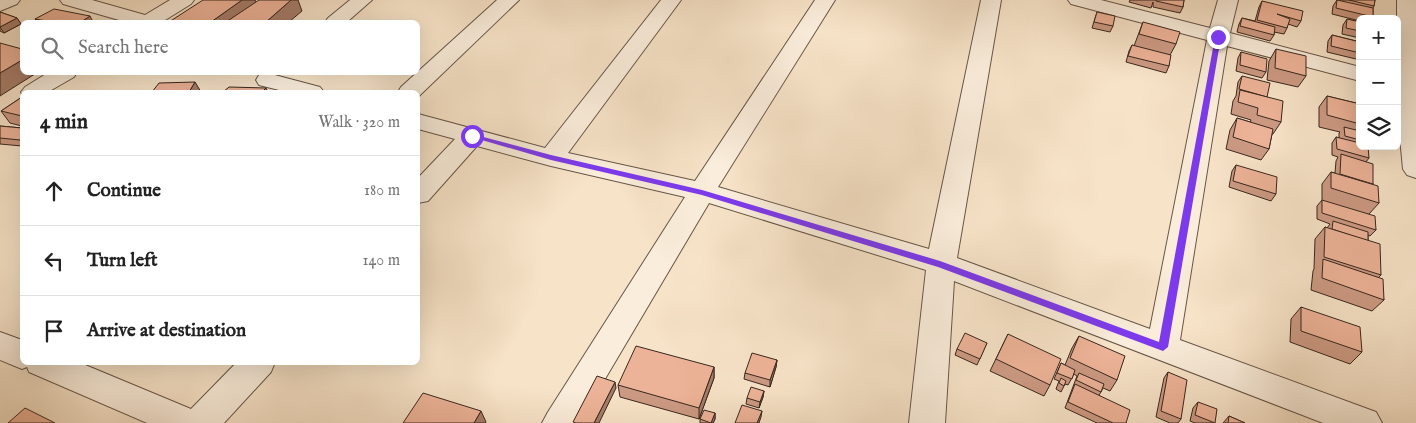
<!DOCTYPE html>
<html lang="en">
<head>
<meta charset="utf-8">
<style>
  :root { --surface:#fff; --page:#f6f6f6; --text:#222; --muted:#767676; --line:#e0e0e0 }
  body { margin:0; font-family:"IM FELL English",serif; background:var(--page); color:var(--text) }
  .controls { position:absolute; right:15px; top:15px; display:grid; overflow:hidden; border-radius:8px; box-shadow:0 5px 20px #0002 }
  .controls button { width:45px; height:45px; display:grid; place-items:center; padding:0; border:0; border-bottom:1px solid var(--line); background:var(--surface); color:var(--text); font:25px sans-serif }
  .stop { position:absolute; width:15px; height:15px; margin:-11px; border:4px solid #7c3aed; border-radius:50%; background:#fff }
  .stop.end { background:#7c3aed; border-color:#fff; box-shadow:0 1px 5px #0008 }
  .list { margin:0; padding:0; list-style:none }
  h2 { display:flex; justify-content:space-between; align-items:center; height:65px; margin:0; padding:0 20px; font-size:21px }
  h2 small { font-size:16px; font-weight:400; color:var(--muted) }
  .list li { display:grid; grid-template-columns:32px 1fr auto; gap:15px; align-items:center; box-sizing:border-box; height:70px; padding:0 20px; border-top:1px solid var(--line) }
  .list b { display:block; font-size:19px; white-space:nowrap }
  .list em { font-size:16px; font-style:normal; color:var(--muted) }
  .icon { flex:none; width:28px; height:28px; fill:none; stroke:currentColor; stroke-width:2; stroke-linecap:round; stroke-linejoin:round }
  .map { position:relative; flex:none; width:1416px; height:423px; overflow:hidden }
  .search { position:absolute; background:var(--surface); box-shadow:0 5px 20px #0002; left:20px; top:20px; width:400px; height:55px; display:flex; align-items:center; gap:12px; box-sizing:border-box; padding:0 18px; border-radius:8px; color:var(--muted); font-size:19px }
  .panel { position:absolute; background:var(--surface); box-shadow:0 5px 20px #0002; left:20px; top:90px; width:400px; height:275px; border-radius:8px }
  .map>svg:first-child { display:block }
</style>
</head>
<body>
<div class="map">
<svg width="1416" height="423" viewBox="0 0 1416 423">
  <rect width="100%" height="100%" fill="#f7e3c8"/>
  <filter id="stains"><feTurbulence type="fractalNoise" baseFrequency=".004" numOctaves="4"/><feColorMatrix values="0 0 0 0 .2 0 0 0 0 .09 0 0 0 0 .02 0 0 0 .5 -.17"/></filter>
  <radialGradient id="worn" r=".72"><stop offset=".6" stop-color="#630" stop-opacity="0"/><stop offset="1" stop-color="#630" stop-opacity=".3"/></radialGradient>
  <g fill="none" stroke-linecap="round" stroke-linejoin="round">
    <defs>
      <g id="minor">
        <polygon points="0,0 20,0 17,4 0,11"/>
        <polygon points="60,0 92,0 145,15 170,0 194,0 191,4 162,22 126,22 63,4"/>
        <polygon points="350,0 372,0 347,22 325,22 328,18"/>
        <polygon points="497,0 519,0 418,97 418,92 398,92 401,87"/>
        <polygon points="661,0 681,0 568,153 695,181 815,0 835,0 718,187 929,249 981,0 1001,0 957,258 1150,329 1207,40 1071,4 1068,0 1101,0 1210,28 1218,0 1238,0 1230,33 1360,67 1360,81 1227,46 1180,340 1376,412 1382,423 1323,423 954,281 945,423 909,423 926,270 709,203 579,423 542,423 548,412 685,197 551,166 477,146 428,201 418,203 418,178 455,139 418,129 418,114 545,148"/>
        <polygon points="1397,0 1416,0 1416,178 1407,175 1403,169 1397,106"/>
        <polygon points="49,72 77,72 74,77 48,92 22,94 21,92 25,87"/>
        <polygon points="267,73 320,87 324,92 287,92 259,85 256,80 259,75"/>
        <polygon points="0,332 22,340 22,362 78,362 191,409 237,362 275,362 271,372 224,423 147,423 29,372 27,367 22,369 0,360"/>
      </g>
    </defs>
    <use href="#minor" stroke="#685648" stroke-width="2"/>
    <use href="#minor" fill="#faeddb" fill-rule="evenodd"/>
  </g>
  <g fill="#cc9a83" stroke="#39271e">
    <polygon points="1130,0 1184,0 1183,7 1180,13 1153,7 1153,2 1151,8 1129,2"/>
    <polygon points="1337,0 1375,0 1374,6 1373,8 1373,17 1372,19 1360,19 1360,21 1332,14 1333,6"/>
    <polygon points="1262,1 1301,21 1297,27 1288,24 1287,28 1284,34 1274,32 1274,35 1270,41 1237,32 1239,24 1242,18 1255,21 1259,7"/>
    <polygon points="0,12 17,18 21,24 4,33 0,31"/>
    <polygon points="1097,12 1113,26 1110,32 1092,28"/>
    <polygon points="35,19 93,22 37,22"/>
    <polygon points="1347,19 1360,22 1360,38 1342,34 1343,25"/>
    <polygon points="1143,22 1176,44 1170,55 1169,66 1166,73 1126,62 1129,51 1132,45 1134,46"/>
    <polygon points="1332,35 1360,42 1360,60 1327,52 1328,41"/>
    <polygon points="1276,49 1306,76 1298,87 1267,80 1269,61"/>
    <polygon points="1241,52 1266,72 1262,78 1236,71 1238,58"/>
    <polygon points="1242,76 1267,97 1281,122 1273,134 1272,134 1269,149 1261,160 1226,149 1230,130 1237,118 1250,122 1251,120 1231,114 1233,101 1236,96 1238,82"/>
    <polygon points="1327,96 1360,104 1360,146 1369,158 1366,162 1379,203 1369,214 1376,230 1370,236 1368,235 1368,241 1381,275 1378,278 1384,300 1372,311 1311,290 1313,271 1314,269 1315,239 1325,227 1327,228 1330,224 1317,219 1317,206 1322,200 1322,184 1331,172 1335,173 1336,161 1338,157 1332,155 1332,143 1336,137 1339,138 1339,133 1340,132 1319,127 1319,107"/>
    <polygon points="22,97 22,126 10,123 1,111"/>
    <polygon points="0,126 22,128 22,146 0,144"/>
    <polygon points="1236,165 1276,194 1271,201 1229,187 1232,171"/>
    <polygon points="1301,307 1362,352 1350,364 1290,342 1291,319"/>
    <polygon points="1008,334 1050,385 1044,396 990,371"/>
    <polygon points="1079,336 1117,380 1110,391 1103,388 1101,392 1099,395 1126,423 1097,423 1065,408 1077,376 1074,374 1068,385 1065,384 1061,392 1056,389 1059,381 1054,379 1061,363 1065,365 1072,348"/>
    <polygon points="987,343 977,365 955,355 957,349"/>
    <polygon points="777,360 776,367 770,387 744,379 745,373"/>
    <polygon points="714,367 714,378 699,419 620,397 618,385"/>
    <polygon points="1168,372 1181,419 1178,423 1170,423 1156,417 1164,378"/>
    <polygon points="764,391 763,397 759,408 746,404 747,398"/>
    <polygon points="1198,402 1215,423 1195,423 1190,421 1193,408"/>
    <polygon points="715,413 715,419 713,423 700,423 700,419"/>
    <polygon points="1229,416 1245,423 1223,423"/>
  </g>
  <g fill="#a67d6a" stroke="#39271e">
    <polygon points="242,0 255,0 259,8 239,22 211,22"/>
    <polygon points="291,0 298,0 302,11 289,22 266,22"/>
    <polygon points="90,16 93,22 81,22"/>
    <polygon points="17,18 21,24 4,33 0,27"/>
    <polygon points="22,60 22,72 38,72 0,96 0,73"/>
    <polygon points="195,82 201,92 189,92"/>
    <polygon points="266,88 268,92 262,92"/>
    <polygon points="22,137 22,143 20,140"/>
    <polygon points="777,360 776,367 770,387 770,380"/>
    <polygon points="714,367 714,378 699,419 699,408"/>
    <polygon points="615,382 616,388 599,423 594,423"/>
    <polygon points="764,391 763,397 759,408 760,402"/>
    <polygon points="481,411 486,422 485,423 474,423"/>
    <polygon points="762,411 761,417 759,423 757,423"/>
    <polygon points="715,413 715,419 713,423 711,423"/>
  </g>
  <g fill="#edb398" stroke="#39271e">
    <polygon points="203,0 242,0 211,22 169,22"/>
    <polygon points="259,0 291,0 266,22 226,22"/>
    <polygon points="1156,0 1184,0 1183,7 1156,1"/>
    <polygon points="1337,0 1373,8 1373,17 1336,8"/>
    <polygon points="1349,0 1375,0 1374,6"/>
    <polygon points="1262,1 1303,11 1301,21 1277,14 1290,19 1287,28 1257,20"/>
    <polygon points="54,9 90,16 81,22 52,22 35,19"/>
    <polygon points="0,12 17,18 0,27"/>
    <polygon points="1097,12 1115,16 1113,26 1094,22"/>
    <polygon points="1242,18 1275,27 1274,35 1240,26"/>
    <polygon points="1347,19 1360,22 1360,31 1346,28"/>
    <polygon points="1143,22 1180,32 1176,44 1139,34"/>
    <polygon points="1332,35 1360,42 1360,53 1331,46"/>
    <polygon points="0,43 22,49 22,60 0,73"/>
    <polygon points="1132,45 1171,55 1169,66 1128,56"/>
    <polygon points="1276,49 1306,56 1306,76 1275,68"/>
    <polygon points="1241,52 1267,59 1266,72 1240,65"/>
    <polygon points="1242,76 1270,83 1267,97 1239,89"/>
    <polygon points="195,82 189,92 152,92 159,83"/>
    <polygon points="229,87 266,88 262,92 223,92"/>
    <polygon points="1240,90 1283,101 1281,122 1257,115 1258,108 1238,102"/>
    <polygon points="1327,96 1360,104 1360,124 1327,115"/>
    <polygon points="22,97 22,116 1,111"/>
    <polygon points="1237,118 1273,129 1269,149 1233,137"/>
    <polygon points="0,126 22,128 22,137 20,140 0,138"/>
    <polygon points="1344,127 1360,131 1360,140 1345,136"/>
    <polygon points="1336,137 1360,143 1360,146 1368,146 1369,158 1337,149"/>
    <polygon points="1341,154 1373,164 1373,184 1340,174"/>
    <polygon points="1236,165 1277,177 1276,194 1233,181"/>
    <polygon points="1331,172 1378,186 1379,203 1331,188"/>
    <polygon points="1322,200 1375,216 1376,230 1322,213"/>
    <polygon points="1333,221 1368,232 1368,241 1332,229"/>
    <polygon points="1325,227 1380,244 1381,275 1324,257"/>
    <polygon points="1323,259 1383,279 1384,300 1322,278"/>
    <polygon points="1301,307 1360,327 1362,352 1301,331"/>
    <polygon points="965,333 987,343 980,359 957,349"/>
    <polygon points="1008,334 1061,359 1050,385 996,359"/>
    <polygon points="1079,336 1125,356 1117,380 1070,358"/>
    <polygon points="636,346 714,367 699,408 618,385"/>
    <polygon points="752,353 777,360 770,380 745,373"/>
    <polygon points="1061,363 1075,370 1072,379 1057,373"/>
    <polygon points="1168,372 1187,380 1181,419 1161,411"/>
    <polygon points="1079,373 1104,384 1101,392 1076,380"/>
    <polygon points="597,376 615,382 594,423 576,423 573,422"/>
    <polygon points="1061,378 1066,381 1064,386 1059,383"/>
    <polygon points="1075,384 1130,410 1126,423 1113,423 1068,402"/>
    <polygon points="751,387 764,391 760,402 747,398"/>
    <polygon points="423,393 481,411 474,423 403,423"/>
    <polygon points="1198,402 1217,409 1215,423 1195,415"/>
    <polygon points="742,405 762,411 757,423 735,423"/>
    <polygon points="25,408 55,423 8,423"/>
    <polygon points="704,410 715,413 711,423 700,419"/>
    <polygon points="1229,416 1245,423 1228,423"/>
  </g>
  <polygon fill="#7c3aed" points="1218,35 1221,37 1168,347 1163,351 938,267 702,195 551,160 468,136 472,134 551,155 702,190 940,261 1159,342 1215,37"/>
  <rect width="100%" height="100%" filter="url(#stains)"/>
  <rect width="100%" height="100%" fill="url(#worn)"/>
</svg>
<div class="controls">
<button>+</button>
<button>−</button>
<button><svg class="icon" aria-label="layers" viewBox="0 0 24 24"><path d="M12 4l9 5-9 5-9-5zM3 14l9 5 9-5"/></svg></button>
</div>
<div class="stop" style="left:472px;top:136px"></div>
<div class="stop end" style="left:1218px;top:37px"></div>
<div class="search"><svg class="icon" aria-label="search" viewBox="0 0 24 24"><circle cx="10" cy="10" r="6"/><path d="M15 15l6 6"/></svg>Search here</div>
<section class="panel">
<h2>4 min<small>Walk · 320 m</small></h2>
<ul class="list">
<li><svg class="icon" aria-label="ahead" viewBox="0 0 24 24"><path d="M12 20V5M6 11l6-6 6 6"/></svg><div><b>Continue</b></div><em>180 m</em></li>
<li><svg class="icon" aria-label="left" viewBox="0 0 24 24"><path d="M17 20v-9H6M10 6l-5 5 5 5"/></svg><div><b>Turn left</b></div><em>140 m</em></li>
<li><svg class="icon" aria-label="arrive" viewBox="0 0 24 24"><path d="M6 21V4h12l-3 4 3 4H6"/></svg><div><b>Arrive at destination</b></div></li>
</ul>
</section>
</div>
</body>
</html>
